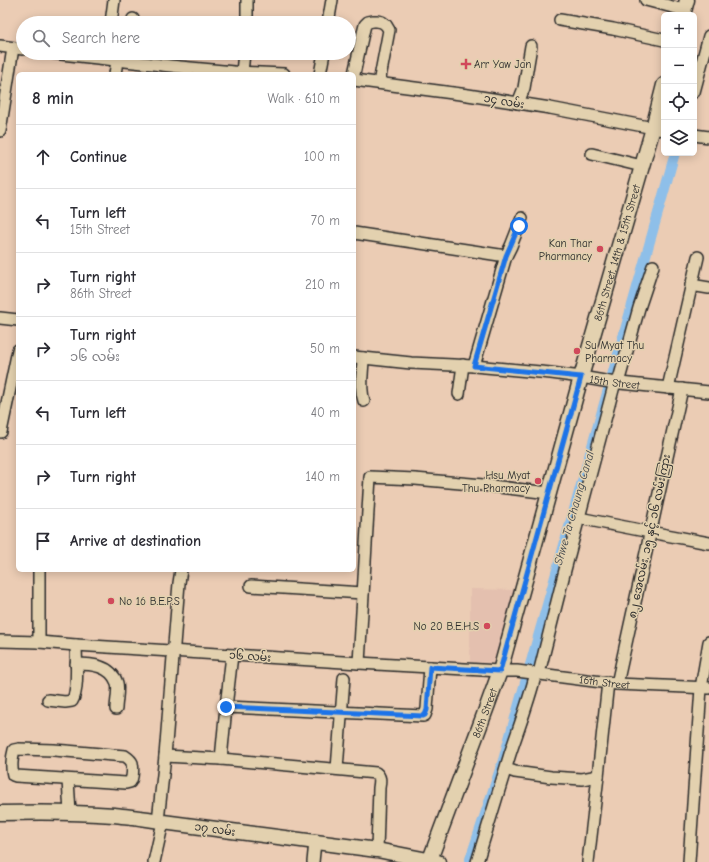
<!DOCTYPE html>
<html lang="en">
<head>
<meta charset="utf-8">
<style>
  :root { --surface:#fff; --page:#f2f2f3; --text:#2b2b33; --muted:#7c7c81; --line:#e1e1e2 }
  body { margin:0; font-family:"Comic Neue","Noto Sans Myanmar",sans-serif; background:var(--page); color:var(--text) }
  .controls { position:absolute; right:12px; top:12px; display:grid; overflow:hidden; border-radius:6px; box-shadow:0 2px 10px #0003 }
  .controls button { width:36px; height:36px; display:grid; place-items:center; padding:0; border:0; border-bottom:1px solid var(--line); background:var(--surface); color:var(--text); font:20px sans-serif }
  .stop { position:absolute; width:12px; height:12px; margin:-9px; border:3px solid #1a73e8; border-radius:50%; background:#fff }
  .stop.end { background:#1a73e8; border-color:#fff; box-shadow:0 1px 4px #0008 }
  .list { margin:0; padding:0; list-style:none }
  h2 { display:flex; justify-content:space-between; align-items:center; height:52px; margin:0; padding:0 16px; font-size:17px }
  h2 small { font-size:13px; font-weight:400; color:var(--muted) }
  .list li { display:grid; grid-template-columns:26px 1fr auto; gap:12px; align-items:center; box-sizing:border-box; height:64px; padding:0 16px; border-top:1px solid var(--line) }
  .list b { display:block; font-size:15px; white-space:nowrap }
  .list p { margin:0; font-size:13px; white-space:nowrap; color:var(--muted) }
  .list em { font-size:13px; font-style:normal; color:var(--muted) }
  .icon { flex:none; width:22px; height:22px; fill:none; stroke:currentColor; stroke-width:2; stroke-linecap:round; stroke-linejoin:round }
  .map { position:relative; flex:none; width:709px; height:862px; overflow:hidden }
  .search { position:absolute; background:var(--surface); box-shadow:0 2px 10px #0003; left:16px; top:16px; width:340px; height:44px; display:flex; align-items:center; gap:10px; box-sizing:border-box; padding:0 14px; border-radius:22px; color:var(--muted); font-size:15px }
  .panel { position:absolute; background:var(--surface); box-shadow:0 2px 10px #0003; left:16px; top:72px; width:340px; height:500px; border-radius:6px }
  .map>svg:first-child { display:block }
</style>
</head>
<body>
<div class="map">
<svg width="709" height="862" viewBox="0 0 709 862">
  <rect width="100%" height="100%" fill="#ebccb4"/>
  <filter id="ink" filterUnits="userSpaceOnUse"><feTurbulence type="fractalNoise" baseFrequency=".025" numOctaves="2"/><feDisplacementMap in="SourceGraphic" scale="8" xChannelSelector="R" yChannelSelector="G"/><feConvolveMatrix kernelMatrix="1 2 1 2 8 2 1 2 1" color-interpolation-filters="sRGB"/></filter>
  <g filter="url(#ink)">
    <polygon fill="#e4c0af" points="470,589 515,590 494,663 470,662"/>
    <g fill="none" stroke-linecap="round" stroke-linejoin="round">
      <polyline stroke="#8ebfe9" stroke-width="10" points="469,862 503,760 675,153"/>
      <defs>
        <g id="minor">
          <polyline points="247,0 247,23"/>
          <polyline points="646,0 684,10"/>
          <polyline points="560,20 613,29 664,40"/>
          <polyline points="111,23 114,0"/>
          <polyline points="133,23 133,19"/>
          <polyline points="328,23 332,0"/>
          <polyline points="0,46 23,49"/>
          <polyline points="52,53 180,67 234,72 284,74"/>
          <polyline points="242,72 244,53"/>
          <polyline points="115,74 117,61"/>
          <polyline points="320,74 324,53"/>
          <polyline points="354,74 363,33 365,25 368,22 373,21 377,21 382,22 386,25 389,30 379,83"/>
          <polyline points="354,80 468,95 550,108 664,130"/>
          <polyline points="694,92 709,36"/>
          <polyline points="518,103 524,88 531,46"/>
          <polyline points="0,131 13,48"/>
          <polyline points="694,135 709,137"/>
          <polyline points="592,154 642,166"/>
          <polyline points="354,233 506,256"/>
          <polyline points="691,285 709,288"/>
          <polyline points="0,318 18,320"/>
          <path id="s1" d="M354,357l57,6 63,3 77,7 30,4 29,5 99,10"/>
          <path d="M363,358c0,14 -4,29 1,43"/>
          <polyline points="474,366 506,256 511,246 522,218"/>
          <polyline points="618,383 639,308 653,266"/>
          <polyline points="668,388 698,257"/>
          <polyline points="459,394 463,365"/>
          <polyline points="1,432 18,350"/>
          <polyline points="579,518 650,532 709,543"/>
          <polyline points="251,586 363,593"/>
          <path id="s2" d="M0,641l39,1 37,3 283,18 141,8h17l100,13 92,4"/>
          <polyline points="39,642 39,570"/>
          <polyline points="359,663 370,477 415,479 483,485 549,493"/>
          <path d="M76,664c15,0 35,1 41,19 2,6 -1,19 -1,26"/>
          <polyline points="539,673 565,570 615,382"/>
          <polyline points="617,684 682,389"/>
          <path d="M48,700l17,2 7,-1c7,-10 4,-43 4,-56"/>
          <polyline points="226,707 232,655"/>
          <path d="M19,749l35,1 71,6c3,2 6,4 7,7 1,5 1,15 -2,19l-4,1 -110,-7 -3,-1c-2,-7 -1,-18 1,-25z"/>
          <path d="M165,756l56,3 155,14c5,4 4,8 3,15l-2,62"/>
          <polyline points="221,759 226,707 423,716 425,715 427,709 430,667"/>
          <polyline points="337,769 344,678"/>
          <polyline points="506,769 515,772 551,777 582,779 598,776"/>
          <polyline points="68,780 70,813"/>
          <polyline points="158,821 165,756 179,583 181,570"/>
          <polyline points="154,862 163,822"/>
          <polyline points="313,862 315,842"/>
          <path d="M477,862c11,-36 22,-72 33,-108 9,-27 19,-53 26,-81"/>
          <polyline points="588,862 598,776 608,682"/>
          <polyline points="689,862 701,688 709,642"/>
        </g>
        <g id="tertiary">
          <polyline points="683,15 687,0"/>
          <path d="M0,813c38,-1 76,-1 114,2 17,2 33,3 49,7l214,28 61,12"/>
          <path id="s3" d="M429,862l59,-158 12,-33 81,-294 72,-249 11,-43"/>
        </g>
      </defs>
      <use href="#minor" stroke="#2b2b2b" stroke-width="14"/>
      <use href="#tertiary" stroke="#2b2b2b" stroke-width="17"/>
      <use href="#minor" stroke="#e3d1af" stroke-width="11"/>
      <use href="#tertiary" stroke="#e3d1af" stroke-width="14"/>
    </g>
  </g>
  <g fill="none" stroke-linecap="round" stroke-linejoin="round" filter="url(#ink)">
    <polyline stroke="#1a73e8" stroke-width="5" points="226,707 423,716 425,715 427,710 430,667 500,671 581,377 474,366 506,256 519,226"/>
  </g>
  <g fill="#d1495b" stroke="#e3d1af" stroke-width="1.5">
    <path d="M464 58h4v4h4v4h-4v4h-4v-4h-4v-4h4z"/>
    <circle cx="600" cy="249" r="4"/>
    <circle cx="577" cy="351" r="4"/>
    <circle cx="538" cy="481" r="4"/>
    <circle cx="111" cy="601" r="4"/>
    <circle cx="487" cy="626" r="4"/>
  </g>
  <g text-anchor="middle" stroke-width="3" stroke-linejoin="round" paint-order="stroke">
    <g font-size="11" fill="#2b2b2b" stroke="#e3d1af" text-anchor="start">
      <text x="474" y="68">Arr Yaw Jan</text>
      <text x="592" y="247" text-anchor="end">Kan Thar<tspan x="592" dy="13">Pharmancy</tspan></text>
      <text x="585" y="349">Su Myat Thu<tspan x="585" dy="13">Pharmacy</tspan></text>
      <text x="530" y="479" text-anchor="end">Hsu Myat<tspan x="530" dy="13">Thu Pharmacy</tspan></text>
      <text x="119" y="605">No 16 B.E.P.S</text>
      <text x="479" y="630" text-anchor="end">No 20 B.E.H.S</text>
    </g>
    <g font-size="11" fill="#2b2b2b" stroke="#e3d1af">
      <text transform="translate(504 101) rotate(10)" y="4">၁၄ လမ်း</text>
      <text dy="4" stroke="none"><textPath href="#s3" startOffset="638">86th Street, 14th &amp; 15th Street</textPath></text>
      <text dy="4" stroke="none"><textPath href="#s1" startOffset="262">15th Street</textPath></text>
      <text transform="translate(649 536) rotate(-78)" y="4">၈၂ အေလမ်း, ၁၅ နှင့် ၁၆ လမ်းကြား</text>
      <text transform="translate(250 656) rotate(4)" y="4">၁၆ လမ်း</text>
      <text dy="4" stroke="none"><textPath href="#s2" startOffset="606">16th Street</textPath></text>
      <text dy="4" stroke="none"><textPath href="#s3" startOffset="159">86th Street</textPath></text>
      <text transform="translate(215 829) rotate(8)" y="4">၁၇ လမ်း</text>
    </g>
    <g font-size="12" font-style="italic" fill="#3a4148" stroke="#e3d1af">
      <text transform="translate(574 508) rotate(-74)" y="4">Shwe Ta Chaung Canal</text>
    </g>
  </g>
</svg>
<div class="controls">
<button>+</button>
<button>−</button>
<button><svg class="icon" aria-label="locate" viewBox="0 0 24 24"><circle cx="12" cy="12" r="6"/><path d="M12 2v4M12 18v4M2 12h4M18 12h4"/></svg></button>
<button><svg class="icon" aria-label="layers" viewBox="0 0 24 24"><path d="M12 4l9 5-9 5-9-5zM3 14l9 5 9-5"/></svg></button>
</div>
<div class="stop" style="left:519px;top:226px"></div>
<div class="stop end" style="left:226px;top:707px"></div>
<div class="search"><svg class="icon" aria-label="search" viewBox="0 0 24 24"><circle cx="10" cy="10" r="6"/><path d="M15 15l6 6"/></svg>Search here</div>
<section class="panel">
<h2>8 min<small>Walk · 610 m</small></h2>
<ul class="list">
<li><svg class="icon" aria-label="ahead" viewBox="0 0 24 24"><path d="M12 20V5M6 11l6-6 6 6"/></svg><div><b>Continue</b></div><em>100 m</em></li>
<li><svg class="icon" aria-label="left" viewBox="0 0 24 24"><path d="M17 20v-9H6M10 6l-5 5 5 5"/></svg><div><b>Turn left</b><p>15th Street</p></div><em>70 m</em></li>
<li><svg class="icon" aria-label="right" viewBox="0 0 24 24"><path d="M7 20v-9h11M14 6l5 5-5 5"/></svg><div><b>Turn right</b><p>86th Street</p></div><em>210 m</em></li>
<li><svg class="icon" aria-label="right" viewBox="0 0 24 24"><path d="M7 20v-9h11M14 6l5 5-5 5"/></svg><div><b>Turn right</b><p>၁၆ လမ်း</p></div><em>50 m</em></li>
<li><svg class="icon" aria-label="left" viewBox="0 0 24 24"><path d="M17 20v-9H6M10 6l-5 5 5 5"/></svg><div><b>Turn left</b></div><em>40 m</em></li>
<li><svg class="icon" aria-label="right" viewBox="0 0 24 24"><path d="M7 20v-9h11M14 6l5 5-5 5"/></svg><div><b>Turn right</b></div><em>140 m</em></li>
<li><svg class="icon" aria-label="arrive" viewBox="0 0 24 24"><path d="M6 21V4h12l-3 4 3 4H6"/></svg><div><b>Arrive at destination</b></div></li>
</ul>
</section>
</div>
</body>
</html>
